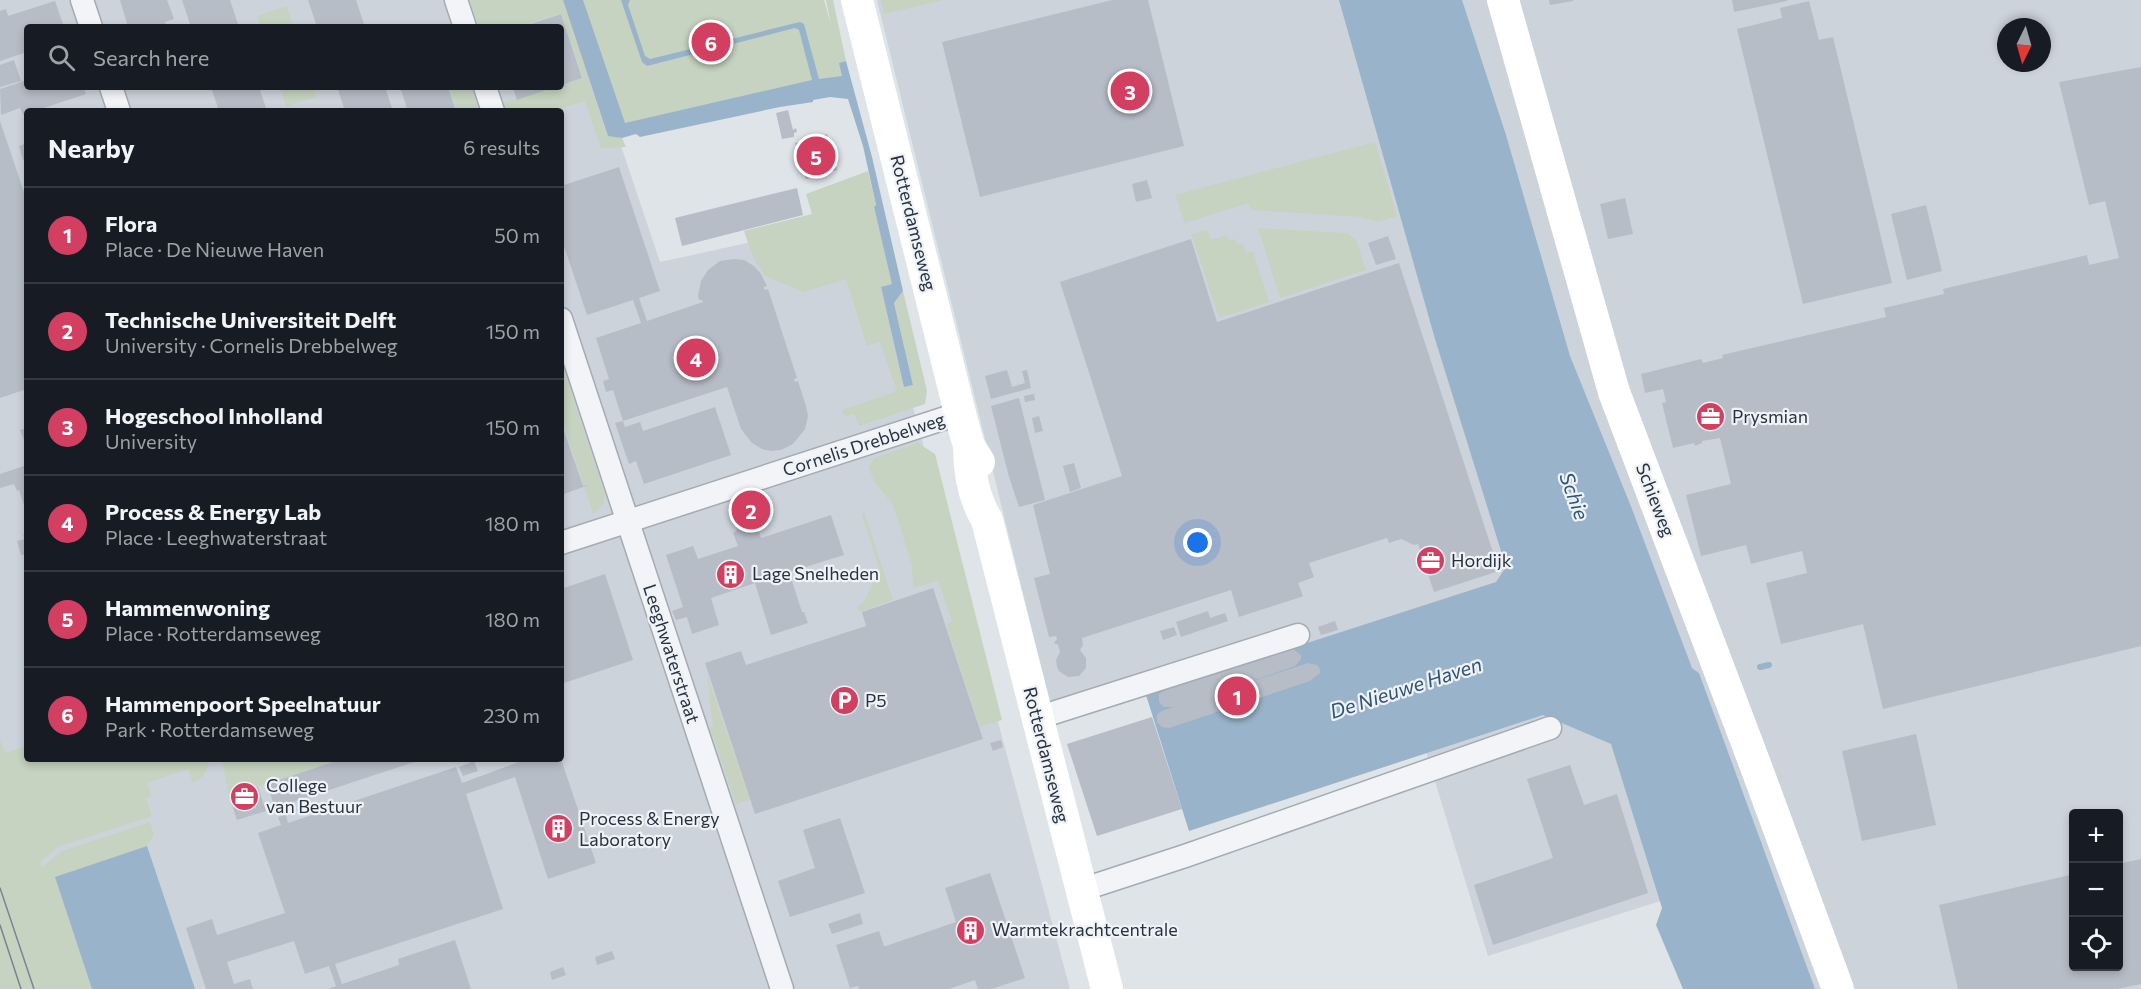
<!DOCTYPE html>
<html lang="en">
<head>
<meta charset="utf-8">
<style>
  :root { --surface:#171b24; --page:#20242c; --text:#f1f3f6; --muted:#9ea1a6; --line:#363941; --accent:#d33f60 }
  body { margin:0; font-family:Commissioner,sans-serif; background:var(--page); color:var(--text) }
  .controls { position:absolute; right:18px; bottom:18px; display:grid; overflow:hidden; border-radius:6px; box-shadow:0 3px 9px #0003 }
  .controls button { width:54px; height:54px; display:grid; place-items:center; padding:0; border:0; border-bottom:2px solid var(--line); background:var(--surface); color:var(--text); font:30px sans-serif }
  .compass { position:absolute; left:1997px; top:18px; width:54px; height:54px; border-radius:50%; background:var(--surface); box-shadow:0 3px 9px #0003; rotate:185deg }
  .you { position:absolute; left:1198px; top:543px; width:21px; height:21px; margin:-15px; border:4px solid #fff; border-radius:50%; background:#1a73e8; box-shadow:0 0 0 9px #1a73e833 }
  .badge { display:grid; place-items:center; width:39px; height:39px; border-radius:50%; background:var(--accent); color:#fff; font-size:20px; font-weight:700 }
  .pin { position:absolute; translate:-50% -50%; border:3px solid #fff; box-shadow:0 2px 6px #0006 }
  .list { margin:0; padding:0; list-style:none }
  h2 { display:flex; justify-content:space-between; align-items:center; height:78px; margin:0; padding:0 24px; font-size:26px }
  h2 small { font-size:20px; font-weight:400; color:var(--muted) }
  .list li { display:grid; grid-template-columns:39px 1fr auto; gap:18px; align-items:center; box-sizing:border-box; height:96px; padding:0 24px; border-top:2px solid var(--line) }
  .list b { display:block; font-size:22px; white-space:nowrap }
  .list p { margin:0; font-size:20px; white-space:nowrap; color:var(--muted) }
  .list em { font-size:20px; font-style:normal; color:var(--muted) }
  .icon { flex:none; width:33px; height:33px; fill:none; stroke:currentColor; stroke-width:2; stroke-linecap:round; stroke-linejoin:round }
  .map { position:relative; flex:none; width:2141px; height:989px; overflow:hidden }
  .search { position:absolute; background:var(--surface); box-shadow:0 3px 9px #0003; left:24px; top:24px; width:540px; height:66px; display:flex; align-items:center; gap:15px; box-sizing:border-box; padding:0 21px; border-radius:6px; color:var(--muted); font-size:22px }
  .panel { position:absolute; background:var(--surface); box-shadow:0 3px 9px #0003; left:24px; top:108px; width:540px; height:654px; border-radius:6px }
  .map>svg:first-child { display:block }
</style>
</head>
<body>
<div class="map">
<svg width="2141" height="989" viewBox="0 0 2141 989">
  <rect width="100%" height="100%" fill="#dfe4e9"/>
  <g fill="#cdd3db" fill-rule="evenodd">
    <path d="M0,0h572l88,262 202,-44 208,771h-1070zM27,27h534v60h-534zM27,111h534v648h-534z"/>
    <path d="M877,0h1264v989h-423l-42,-93 -188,60 -77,-254 -267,-26 -94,27zM2006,27h36v36h-36zM2074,814h44v152h-44z"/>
  </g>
  <g fill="#c6d3c0">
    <polygon points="470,0 563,0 607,135 622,138 626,147 601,148 585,101 553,111 506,111 503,102 516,99 517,100 583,78 561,13 519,27 479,27"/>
    <polygon points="572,0 824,0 831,25 826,0 833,0 846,61 844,61 848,84 616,131"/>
    <polygon points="881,0 944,0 884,14"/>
    <polygon points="287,6 293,27 260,27 257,16"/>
    <polygon points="280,87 313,87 316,97 286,107"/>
    <polygon points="449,87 471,87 479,111 457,111"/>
    <polygon points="1375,142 1397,216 1378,222 1359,217 1251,210 1249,203 1185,223 1175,195"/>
    <polygon points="868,171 876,206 874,207 893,285 881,288 904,387 913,385 894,303 903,291 927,391 925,404 859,426 854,414 844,417 842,410 897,391 880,342 867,346 846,279 804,292 765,276 754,260 744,231 812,214 806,194"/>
    <polygon points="1258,228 1347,233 1356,240 1366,270 1280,298"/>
    <polygon points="1207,230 1211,240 1227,235 1229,240 1235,239 1237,244 1243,243 1246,253 1253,251 1269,302 1219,318 1191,234"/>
    <polygon points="561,362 605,494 603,505 593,514 561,416"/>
    <polygon points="918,443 935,454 1002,720 980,727 946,624 952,621 938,581 913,588 912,565 893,505 874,481 869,468 874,458"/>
    <polygon points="864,512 893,600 859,612 857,606 862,604 880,571 862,515"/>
    <polygon points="707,675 750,800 736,804 710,727 713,726"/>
    <path d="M0,740l5,13 22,-7v13h180c3,13 -4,18 -14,24l-5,-14 -41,14 4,13 -5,2 6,18 -95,31 -17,15 2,5 20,-16 88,-29 4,13 -7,11 -92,31 37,112h-92z"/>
    <polygon points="222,759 342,759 229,796"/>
  </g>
  <g fill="#99b4ca">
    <polygon points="563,0 583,0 625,123 812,80 799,30 795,28 647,66 642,62 621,0 630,0 628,5 645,56 650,59 800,22 804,24 819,79 842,76 839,63 846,61 872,157 903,291 894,303 913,385 904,387 881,287 892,284 874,207 876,205 863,146 848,99 830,97 813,100 813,102 780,107 640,137 636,134 622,138 608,136"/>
    <polygon points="1339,0 1462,0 1506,135 1570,356 1632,509 1692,668 1699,673 1815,989 1683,989 1656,925 1662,908 1611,744 1543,715 1189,831 1146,695 1496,582 1506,567 1435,339"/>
    <polygon points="147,846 195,989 92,989 55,877"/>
  </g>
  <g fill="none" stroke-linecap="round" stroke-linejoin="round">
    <polyline stroke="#99b4ca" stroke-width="6" points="1760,667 1769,665"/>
  </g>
  <g fill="#b6bdc6">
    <polygon points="120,0 167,0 174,19 165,22 167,27 128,27"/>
    <polygon points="182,0 230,0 239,27 191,27"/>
    <polygon points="308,0 356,0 365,27 317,27"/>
    <polygon points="1112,0 1148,0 1184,146 980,197 942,42"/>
    <polygon points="1549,0 1573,0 1573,1 1550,5"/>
    <polygon points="1732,0 1787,0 1787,1 1734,12"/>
    <polygon points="55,1 64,27 27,27 27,52 0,61 0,11 6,9 8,16"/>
    <polygon points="1809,1 1819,40 1833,37 1892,283 1803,304 1737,29 1782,18 1780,8"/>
    <polygon points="561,14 582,78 561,85 561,27 522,27"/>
    <polygon points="14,60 21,81 0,87 0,65"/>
    <polygon points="2141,67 2141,646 1883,709 1863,624 1781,644 1766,583 1807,573 1802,551 1751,564 1746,545 1701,556 1686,495 1731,484 1720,438 1702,441 1702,443 1695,446 1694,443 1673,448 1662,403 1666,402 1663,389 1645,393 1641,374 1701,359 1703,363 1723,358 1722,355 1886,317 1884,308 1944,294 1943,289 2087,255 2089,265 2119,258 2105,201 2089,205 2059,82"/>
    <polygon points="27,80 27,87 83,87 86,94 35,111 27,111 27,113 23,115 20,108 1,115 0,89"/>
    <polygon points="211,87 259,87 267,111 219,111"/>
    <polygon points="337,87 385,87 392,108 384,111 345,111"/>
    <polygon points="400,87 448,87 456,111 408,111"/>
    <polygon points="513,87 555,87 517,100"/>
    <polygon points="788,110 793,130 796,128 797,132 794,133 794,137 782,139 776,113"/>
    <polygon points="0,121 27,201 27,389 0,398"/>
    <polygon points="827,134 837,170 806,179 795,143"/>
    <polygon points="27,143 27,159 23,160 19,146"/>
    <polygon points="619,167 660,291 639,298 647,321 703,302 702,300 699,300 698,296 701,281 708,270 720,261 734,259 744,260 754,266 761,274 767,286 764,287 765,290 768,289 797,378 794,379 795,382 798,381 806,406 808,416 805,429 793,444 781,450 771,451 762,449 752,443 741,429 727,387 623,421 613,390 606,392 603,381 609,379 596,338 641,323 633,300 587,315 561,237 561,186"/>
    <polygon points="1147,180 1152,198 1136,202 1132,184"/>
    <polygon points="797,188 803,215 682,246 675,218"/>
    <polygon points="1625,198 1633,234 1608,239 1600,204"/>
    <polygon points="1926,205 1942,271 1907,280 1891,214"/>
    <polygon points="1388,236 1396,259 1376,265 1368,243"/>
    <polygon points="1191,239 1217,322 1399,263 1499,571 1434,592 1418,544 1414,545 1401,539 1389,543 1387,538 1309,563 1314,577 1298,583 1303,596 1301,597 1239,617 1231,590 1082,638 1083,645 1080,650 1086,658 1086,668 1079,676 1068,677 1059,671 1057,667 1056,660 1060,652 1058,645 1054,643 1057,639 1056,636 1049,637 1034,578 1050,574 1033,505 1122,476 1060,282"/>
    <polygon points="1007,370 1012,387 1025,383 1022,371 1027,370 1031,388 991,399 985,376"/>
    <polygon points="1034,394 1035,400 1025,402 1024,396"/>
    <polygon points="1019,398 1045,500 1019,507 1009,477 991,406"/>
    <polygon points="715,407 731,455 644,484 636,461 629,464 615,423 623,421 625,427 640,422 643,431"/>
    <polygon points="1039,416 1043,431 1035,433 1032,418"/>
    <polygon points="561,422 583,486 589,485 561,495"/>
    <polygon points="27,428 27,448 20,430"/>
    <polygon points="1074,463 1081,488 1070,492 1063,466"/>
    <polygon points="27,465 27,514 19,490 17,491 14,484 0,488 0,474"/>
    <polygon points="748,513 752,525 757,525 761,538 831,515 844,555 789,572 802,612 804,612 808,623 771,635 755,583 711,598 719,625 692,634 687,617 676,620 672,611 683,607 666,555 693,546 698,559 738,546 733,533 737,530 734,517"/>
    <polygon points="27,534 27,554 21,555 17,541 25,539 23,535"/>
    <polygon points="605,574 633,660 561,684 561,589"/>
    <polygon points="933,588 983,739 755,814 705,663 741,651 746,665 866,626 862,612"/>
    <polygon points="1208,611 1210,618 1225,613 1228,621 1181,637 1176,622"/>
    <polygon points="1335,621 1338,630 1321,635 1318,627"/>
    <polygon points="1174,627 1177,635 1163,640 1160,631"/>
    <polygon points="1286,650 1294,650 1301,655 1301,659 1295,666 1226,690 1308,663 1317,665 1320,669 1320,673 1310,681 1169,728 1162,727 1157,722 1157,715 1160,712 1173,707 1164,707 1159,702 1159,694 1165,690"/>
    <polygon points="1152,717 1182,809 1097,836 1067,744"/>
    <polygon points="1916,734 1936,825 1862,841 1842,751"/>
    <polygon points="1001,740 1003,747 993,751 990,743"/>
    <polygon points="342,759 423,759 275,808 267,784"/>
    <polygon points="527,759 561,759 596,863 548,879 515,777 466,794 503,909 335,964 342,984 399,965 398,959 455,940 471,989 328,989 336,986 329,966 305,974 294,941 227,962 234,984 250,979 253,989 206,989 186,928 212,919 217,935 285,913 258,833 281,825 278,817 286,815 288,823 456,767 462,783"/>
    <polygon points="474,761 478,771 463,776 459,767"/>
    <polygon points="1570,765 1584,805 1617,794 1648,893 1493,945 1474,885 1553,858 1527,779"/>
    <polygon points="258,787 266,811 237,820 229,796"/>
    <polygon points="840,818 865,893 790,917 778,881 815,868 803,830"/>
    <polygon points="2141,859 2141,984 2117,989 1958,989 1939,905 2074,874 2074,966 2118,966 2118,864"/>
    <polygon points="990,873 1025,978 991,989 978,989 975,980 949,989 859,989 858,986 850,988 836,945 879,931 884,946 886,946 956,922 945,888"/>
    <polygon points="860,913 863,924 832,934 828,924"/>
    <polygon points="612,951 615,959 597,965 595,957"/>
    <polygon points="563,967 566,975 552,980 550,972"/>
  </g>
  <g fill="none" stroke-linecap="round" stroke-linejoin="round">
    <defs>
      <g id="street">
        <polyline points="82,0 91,27"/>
        <polyline points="456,0 465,27"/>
        <polyline points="111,87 119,111"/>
        <polyline points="485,87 493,111"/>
        <polyline points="561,319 782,989"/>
        <polyline points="561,543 961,413"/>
        <polyline points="1037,718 1298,635"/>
        <polyline points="1081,890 1185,856 1550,728"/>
      </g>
    </defs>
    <use href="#street" stroke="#a4abb3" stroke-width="25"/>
    <use href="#street" stroke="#f2f4f7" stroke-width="22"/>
    <g stroke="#fff" stroke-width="32">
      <polyline points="857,0 962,421 969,446 979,462"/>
      <polyline points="1503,0 1614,392 1755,764 1838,989"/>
      <path d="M969,446c0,27 4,51 18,74l120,469"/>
    </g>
    <g stroke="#788493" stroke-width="1.5">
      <polyline points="0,888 34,989"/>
      <polyline points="0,925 21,989"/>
    </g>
  </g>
  <defs>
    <symbol id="office-disc" viewBox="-11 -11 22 22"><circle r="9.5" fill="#d33f60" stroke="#eff2f6"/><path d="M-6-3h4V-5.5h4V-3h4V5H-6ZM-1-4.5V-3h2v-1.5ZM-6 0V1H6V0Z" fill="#fff"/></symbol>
    <symbol id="building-disc" viewBox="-11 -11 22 22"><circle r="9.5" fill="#d33f60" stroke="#eff2f6"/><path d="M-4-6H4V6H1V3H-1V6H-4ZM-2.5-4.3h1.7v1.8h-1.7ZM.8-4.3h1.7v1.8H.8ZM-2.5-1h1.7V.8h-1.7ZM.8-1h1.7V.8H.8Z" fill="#fff"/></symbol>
    <symbol id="parking-disc" viewBox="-11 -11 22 22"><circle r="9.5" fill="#d33f60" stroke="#eff2f6"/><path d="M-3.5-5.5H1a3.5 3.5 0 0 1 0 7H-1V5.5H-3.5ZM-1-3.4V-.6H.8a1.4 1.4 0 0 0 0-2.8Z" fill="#fff"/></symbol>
  </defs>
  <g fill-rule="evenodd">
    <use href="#office-disc" x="1694" y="400" width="33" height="33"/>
    <use href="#office-disc" x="1414" y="544" width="33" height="33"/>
    <use href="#building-disc" x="714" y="558" width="33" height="33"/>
    <use href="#parking-disc" x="828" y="684" width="33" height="33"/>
    <use href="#office-disc" x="228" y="780" width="33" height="33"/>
    <use href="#building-disc" x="542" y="812" width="33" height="33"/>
    <use href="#building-disc" x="954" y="914" width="33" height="33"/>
  </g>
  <g text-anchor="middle" stroke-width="4.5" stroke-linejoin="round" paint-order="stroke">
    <g font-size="18" fill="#273241" stroke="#eff2f6">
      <text transform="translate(913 223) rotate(76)" y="6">Rotterdamseweg</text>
      <text transform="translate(864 445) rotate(-18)" y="6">Cornelis Drebbelweg</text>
      <text transform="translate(1655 500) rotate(69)" y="6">Schieweg</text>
      <text transform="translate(671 654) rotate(72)" y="6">Leeghwaterstraat</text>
      <text transform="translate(1046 755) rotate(76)" y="6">Rotterdamseweg</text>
    </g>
    <g font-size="18" fill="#273241" stroke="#eff2f6" text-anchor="start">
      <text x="1732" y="423">Prysmian</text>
      <text x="1451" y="567">Hordijk</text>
      <text x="752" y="580">Lage Snelheden</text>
      <text x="865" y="707">P5</text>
      <text x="266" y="792">College<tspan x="266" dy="21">van Bestuur</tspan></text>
      <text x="579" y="825">Process &amp; Energy<tspan x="579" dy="21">Laboratory</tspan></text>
      <text x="992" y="936">Warmtekrachtcentrale</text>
    </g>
    <g font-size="20" font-style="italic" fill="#305476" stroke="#eff2f6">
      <text transform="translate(1574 496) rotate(70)" y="7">Schie</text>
      <text transform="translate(1406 688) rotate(-18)" y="7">De Nieuwe Haven</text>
    </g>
  </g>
</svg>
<div class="controls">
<button>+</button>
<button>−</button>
<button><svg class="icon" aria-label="locate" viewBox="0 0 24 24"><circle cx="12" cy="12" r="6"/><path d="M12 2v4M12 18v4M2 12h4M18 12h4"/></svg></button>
</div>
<svg class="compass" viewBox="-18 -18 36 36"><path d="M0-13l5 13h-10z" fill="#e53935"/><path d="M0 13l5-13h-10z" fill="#9ea1a6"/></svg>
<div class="you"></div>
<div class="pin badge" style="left:1237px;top:696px">1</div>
<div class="pin badge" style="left:751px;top:510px">2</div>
<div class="pin badge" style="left:1130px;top:91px">3</div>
<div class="pin badge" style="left:696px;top:358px">4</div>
<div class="pin badge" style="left:816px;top:156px">5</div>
<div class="pin badge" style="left:711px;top:42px">6</div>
<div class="search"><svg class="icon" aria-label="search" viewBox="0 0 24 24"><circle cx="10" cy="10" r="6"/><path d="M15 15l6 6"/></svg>Search here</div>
<section class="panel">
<h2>Nearby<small>6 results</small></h2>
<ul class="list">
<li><span class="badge">1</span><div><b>Flora</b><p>Place · De Nieuwe Haven</p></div><em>50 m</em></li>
<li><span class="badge">2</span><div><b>Technische Universiteit Delft</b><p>University · Cornelis Drebbelweg</p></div><em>150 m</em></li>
<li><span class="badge">3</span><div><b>Hogeschool Inholland</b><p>University</p></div><em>150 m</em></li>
<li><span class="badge">4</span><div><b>Process &amp; Energy Lab</b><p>Place · Leeghwaterstraat</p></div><em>180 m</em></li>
<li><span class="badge">5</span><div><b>Hammenwoning</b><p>Place · Rotterdamseweg</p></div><em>180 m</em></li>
<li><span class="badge">6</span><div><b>Hammenpoort Speelnatuur</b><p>Park · Rotterdamseweg</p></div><em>230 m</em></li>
</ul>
</section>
</div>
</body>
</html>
